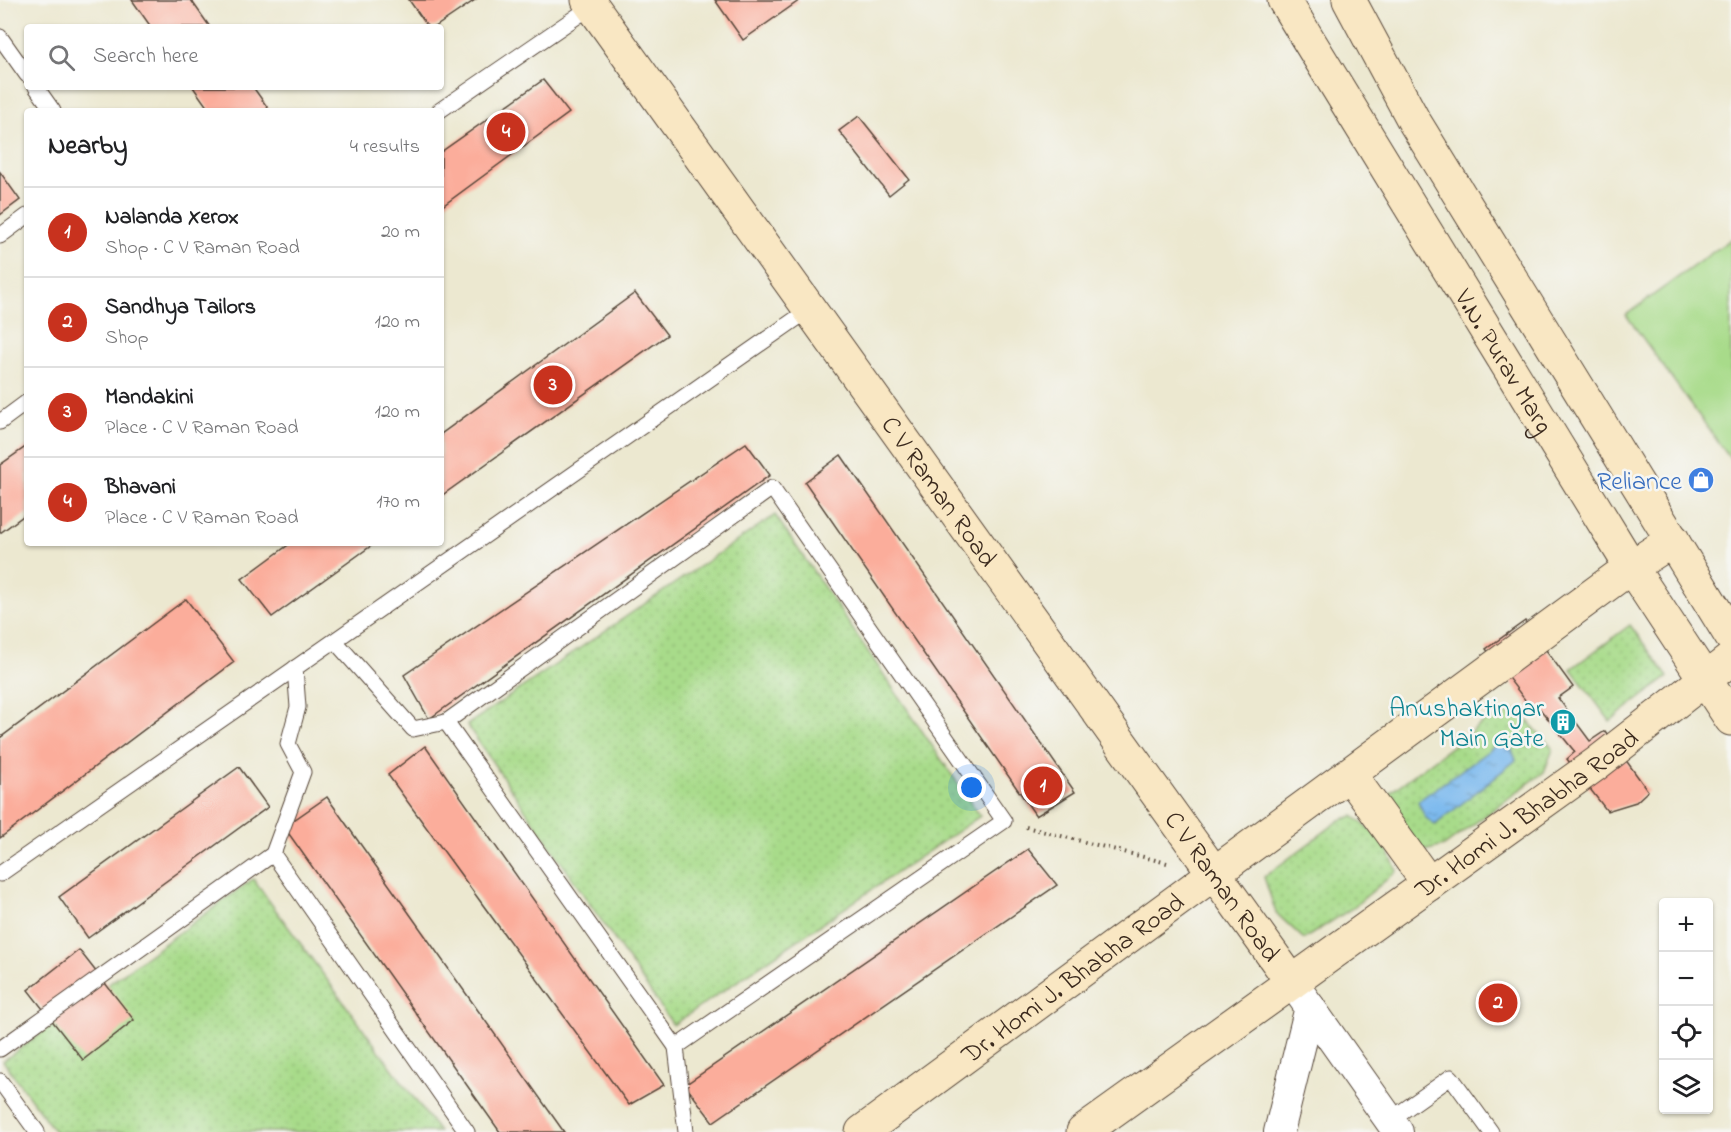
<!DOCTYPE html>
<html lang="en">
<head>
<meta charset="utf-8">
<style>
  :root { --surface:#fff; --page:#f6f6f6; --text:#202124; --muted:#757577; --line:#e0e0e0; --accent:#c8321e }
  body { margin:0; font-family:"Indie Flower",sans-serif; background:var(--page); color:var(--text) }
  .controls { position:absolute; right:18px; bottom:18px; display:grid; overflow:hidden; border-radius:6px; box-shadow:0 2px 4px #0004 }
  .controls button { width:54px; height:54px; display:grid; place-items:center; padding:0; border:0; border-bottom:2px solid var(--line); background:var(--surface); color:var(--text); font:30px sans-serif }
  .you { position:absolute; left:972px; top:788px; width:21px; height:21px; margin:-15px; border:4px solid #fff; border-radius:50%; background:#1a73e8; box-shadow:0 0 0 9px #1a73e833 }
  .badge { display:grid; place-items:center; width:39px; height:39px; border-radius:50%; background:var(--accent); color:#fff; font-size:20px; font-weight:700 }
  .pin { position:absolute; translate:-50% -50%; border:3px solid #fff; box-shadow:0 2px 6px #0006 }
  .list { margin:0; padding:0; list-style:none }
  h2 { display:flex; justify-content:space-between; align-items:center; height:78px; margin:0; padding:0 24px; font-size:26px }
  h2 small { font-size:20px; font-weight:400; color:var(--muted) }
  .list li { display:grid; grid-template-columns:39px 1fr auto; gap:18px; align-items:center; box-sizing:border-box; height:90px; padding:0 24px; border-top:2px solid var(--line) }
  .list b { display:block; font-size:22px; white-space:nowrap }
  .list p { margin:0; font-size:20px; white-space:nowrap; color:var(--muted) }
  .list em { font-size:20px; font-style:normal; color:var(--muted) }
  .icon { flex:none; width:33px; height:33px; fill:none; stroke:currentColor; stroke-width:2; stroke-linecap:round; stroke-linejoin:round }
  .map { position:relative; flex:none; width:1731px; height:1132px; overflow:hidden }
  .search { position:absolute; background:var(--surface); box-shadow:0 2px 4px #0004; left:24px; top:24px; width:420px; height:66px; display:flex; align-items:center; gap:15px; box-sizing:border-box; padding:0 21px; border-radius:6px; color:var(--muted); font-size:22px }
  .panel { position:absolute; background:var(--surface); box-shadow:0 2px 4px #0004; left:24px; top:108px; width:420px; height:438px; border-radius:6px }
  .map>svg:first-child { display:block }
</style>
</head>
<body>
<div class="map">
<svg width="1731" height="1132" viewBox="0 0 1731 1132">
  <defs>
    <pattern id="grass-dots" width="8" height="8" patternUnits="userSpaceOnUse" patternTransform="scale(1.5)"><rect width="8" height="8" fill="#a8db8a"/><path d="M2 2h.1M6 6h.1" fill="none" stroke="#92bc77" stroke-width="1.8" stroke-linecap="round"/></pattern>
    <pattern id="water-ripples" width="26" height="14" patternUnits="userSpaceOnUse" patternTransform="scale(1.5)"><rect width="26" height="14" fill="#7bb9ee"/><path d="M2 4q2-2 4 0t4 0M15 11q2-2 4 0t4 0" fill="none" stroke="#6697c0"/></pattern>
  </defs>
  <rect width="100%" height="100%" fill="#f6f6f2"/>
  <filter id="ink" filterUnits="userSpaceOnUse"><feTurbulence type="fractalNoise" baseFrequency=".0167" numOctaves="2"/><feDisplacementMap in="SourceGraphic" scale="12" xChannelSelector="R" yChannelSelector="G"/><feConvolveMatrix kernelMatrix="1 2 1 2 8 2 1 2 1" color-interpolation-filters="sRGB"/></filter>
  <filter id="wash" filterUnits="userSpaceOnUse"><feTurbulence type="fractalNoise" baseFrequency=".008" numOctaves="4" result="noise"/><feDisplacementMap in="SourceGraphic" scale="24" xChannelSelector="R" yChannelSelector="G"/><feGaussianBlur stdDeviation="1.35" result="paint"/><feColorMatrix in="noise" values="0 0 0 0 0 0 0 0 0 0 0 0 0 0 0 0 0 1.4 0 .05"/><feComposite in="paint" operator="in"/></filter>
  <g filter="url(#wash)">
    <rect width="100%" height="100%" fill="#ece8d0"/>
    <g fill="url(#grass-dots)" stroke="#728254" stroke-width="1.5">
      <polygon points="775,515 980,816 673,1025 467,725"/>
      <polygon points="1630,625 1668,677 1610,721 1571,669"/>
      <polygon points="1518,710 1553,749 1544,772 1444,846 1420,852 1400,821 1388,794 1487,720"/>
      <polygon points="1353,816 1383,840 1397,871 1351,909 1304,939 1276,913 1264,877 1340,820"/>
      <polygon points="253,879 439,1132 55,1132 3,1061"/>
    </g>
    <polygon fill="#a8db8a" stroke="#728254" stroke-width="1.5" points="1731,239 1731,460 1626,315"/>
    <polygon fill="url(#water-ripples)" stroke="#5b7286" stroke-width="1.5" points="1497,745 1510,745 1516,760 1435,825 1425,817 1418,801"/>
    <g id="blocks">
      <g fill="#fbad9b">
        <polygon points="132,0 191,0 210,27 151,27"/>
        <polygon points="409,0 475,0 435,27 428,27"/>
        <polygon points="715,0 800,0 743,40"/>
        <polygon points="543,80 569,113 441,207 441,152"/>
        <polygon points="193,87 253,87 270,111 210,111"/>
        <polygon points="859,116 909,179 889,195 839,131"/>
        <polygon points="0,172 20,200 0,215"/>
        <polygon points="635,293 667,335 441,496 441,434"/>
        <polygon points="746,443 770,475 429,719 404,675"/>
        <polygon points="27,446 27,513 0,533 0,465"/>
        <polygon points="841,455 1075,792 1036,816 805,482"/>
        <polygon points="291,543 375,543 272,617 242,579"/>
        <polygon points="186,599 234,662 0,838 0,738"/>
        <polygon points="1525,621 1573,687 1558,698 1590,741 1605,731 1648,791 1636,802 1607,811 1567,759 1575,752 1540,709 1535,713 1486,649"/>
        <polygon points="425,746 664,1085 629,1105 388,775"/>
        <polygon points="239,767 268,807 88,938 59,897"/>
        <polygon points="327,797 564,1132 500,1132 284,827"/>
        <polygon points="1028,849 1057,885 713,1122 685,1085"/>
        <polygon points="79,950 134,1020 83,1060 28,990"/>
      </g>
    </g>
  </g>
  <g filter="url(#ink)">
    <use href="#blocks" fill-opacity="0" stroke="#564639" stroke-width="1.5"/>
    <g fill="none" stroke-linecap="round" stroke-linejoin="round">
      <defs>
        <g id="lane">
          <polyline points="0,37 27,75"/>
          <polyline points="36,87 53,111"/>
          <polyline points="439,111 592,6"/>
          <polyline points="0,236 27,216"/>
          <polyline points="0,422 27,402"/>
          <polygon points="772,488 1004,821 676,1047 446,722"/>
          <polyline points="335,641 413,729 446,722"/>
          <polyline points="273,854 467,1132"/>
          <polyline points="0,874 810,309"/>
          <polyline points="676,1047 686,1132"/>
          <polyline points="0,1049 273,854 303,772 288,744 298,707 295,668"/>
          <polyline points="0,1081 37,1132"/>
          <polyline points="1390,1120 1451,1077 1491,1132"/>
        </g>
        <g id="street">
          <polyline points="1292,982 1398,1132"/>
          <polyline points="1279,1132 1310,1007"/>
        </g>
        <g id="secondary">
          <path id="s1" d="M588,0l704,982"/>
          <path id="s2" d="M1284,0l347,567 100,152"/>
          <polyline points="1349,0 1414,121 1731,636"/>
          <polyline points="1350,775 1429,884"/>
          <path id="s3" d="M862,1132l769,-565 42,-27"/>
          <path id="s4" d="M1083,1132l513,-368 135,-105"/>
        </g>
      </defs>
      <use href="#lane" stroke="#564639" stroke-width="17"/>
      <use href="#street" stroke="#564639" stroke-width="32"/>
      <use href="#secondary" stroke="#564639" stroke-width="35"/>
      <polyline stroke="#564639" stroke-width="4" stroke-dasharray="1.5 4.5" stroke-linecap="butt" points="1026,827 1167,863"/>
      <use href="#lane" stroke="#fff" stroke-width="15"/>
      <use href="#street" stroke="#fff" stroke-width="30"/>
      <use href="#secondary" stroke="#f9e7c3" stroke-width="33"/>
    </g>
  </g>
  <defs>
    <symbol id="shop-disc" viewBox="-11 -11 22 22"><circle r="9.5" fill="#3f7fe0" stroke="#f6f6f2"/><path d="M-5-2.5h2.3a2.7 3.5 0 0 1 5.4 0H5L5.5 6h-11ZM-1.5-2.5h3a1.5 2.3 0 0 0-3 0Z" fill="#fff"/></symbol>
    <symbol id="building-disc" viewBox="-11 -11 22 22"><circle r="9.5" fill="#0f9aa8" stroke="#f6f6f2"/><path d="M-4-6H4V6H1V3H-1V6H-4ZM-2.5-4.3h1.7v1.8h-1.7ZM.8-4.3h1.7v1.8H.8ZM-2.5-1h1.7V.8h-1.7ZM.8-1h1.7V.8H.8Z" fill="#fff"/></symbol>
  </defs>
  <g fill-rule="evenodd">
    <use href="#shop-disc" x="1686" y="465" width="30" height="30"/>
    <use href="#building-disc" x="1548" y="707" width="30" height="30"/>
  </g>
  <g text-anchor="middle" stroke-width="5" stroke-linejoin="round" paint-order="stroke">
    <g font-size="26" fill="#3b2a1e" stroke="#f6f6f2">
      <text dy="9" stroke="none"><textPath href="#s2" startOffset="423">V.N. Purav Marg</textPath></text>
      <text dy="9" stroke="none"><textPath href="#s1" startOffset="604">C V Raman Road</textPath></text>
      <text dy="9" stroke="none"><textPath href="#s4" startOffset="546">Dr. Homi J. Bhabha Road</textPath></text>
      <text dy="9" stroke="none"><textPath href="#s1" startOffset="1090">C V Raman Road</textPath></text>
      <text dy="9" stroke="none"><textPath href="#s3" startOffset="261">Dr. Homi J. Bhabha Road</textPath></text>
    </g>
    <g font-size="26" fill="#366cbe" stroke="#f6f6f2" text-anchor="end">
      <text x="1682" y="489">Reliance</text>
    </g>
    <g font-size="26" fill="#0d838f" stroke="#f6f6f2" text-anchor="end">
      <text x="1544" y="716">Anushaktingar<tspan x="1544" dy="30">Main Gate</tspan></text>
    </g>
  </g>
</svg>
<div class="controls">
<button>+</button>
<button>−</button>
<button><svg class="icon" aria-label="locate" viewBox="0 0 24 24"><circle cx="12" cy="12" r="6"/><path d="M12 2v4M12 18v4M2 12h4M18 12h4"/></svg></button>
<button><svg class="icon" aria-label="layers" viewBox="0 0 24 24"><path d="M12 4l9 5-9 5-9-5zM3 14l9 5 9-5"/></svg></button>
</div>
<div class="you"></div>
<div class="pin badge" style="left:1043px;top:786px">1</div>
<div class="pin badge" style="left:1498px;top:1003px">2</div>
<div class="pin badge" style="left:553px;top:385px">3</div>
<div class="pin badge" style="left:506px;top:132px">4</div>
<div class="search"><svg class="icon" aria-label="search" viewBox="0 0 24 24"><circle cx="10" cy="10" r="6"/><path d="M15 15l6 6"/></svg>Search here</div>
<section class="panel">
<h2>Nearby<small>4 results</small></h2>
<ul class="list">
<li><span class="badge">1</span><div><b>Nalanda Xerox</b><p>Shop · C V Raman Road</p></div><em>20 m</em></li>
<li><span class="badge">2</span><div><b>Sandhya Tailors</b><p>Shop</p></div><em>120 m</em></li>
<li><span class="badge">3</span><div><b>Mandakini</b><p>Place · C V Raman Road</p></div><em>120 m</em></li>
<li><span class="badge">4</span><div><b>Bhavani</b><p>Place · C V Raman Road</p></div><em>170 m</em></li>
</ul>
</section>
</div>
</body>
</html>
